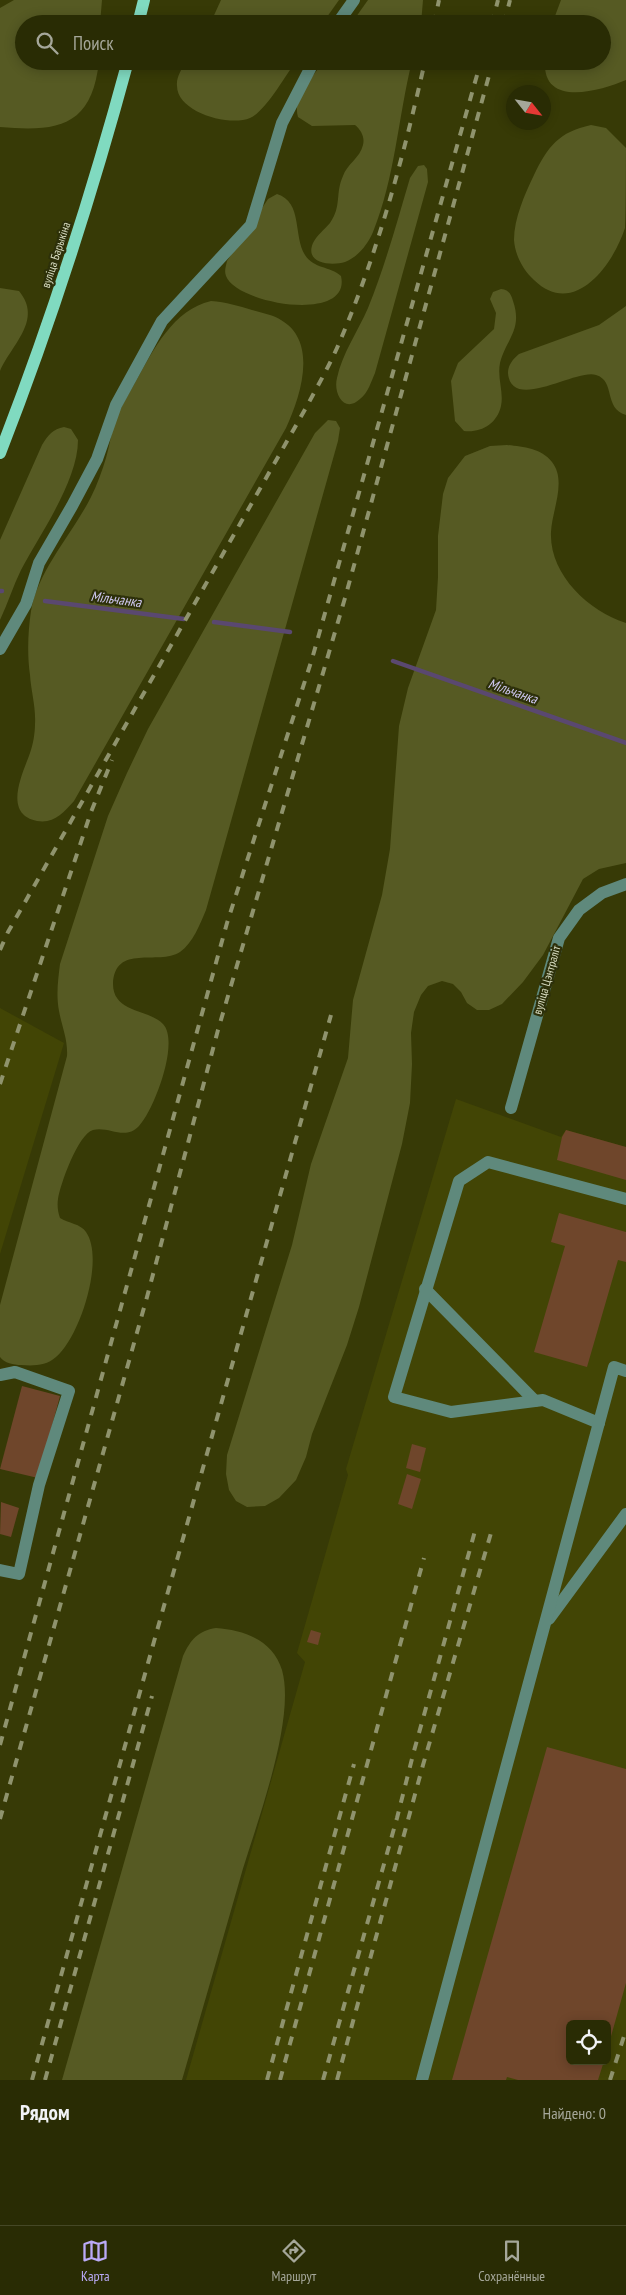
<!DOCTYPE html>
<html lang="ru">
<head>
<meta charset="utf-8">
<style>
  :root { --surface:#292c04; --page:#353813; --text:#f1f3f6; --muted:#a5a79a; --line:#454826; --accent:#baaaf7 }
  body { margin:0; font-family:"PT Sans Narrow",sans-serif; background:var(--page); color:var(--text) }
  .controls { position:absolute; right:15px; bottom:15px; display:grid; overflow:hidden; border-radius:8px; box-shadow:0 2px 12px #0003 }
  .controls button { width:45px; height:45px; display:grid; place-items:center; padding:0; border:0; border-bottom:1px solid var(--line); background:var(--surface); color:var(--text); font:25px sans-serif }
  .compass { position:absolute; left:506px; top:85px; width:45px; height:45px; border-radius:50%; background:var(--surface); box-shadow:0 2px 12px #0003; rotate:121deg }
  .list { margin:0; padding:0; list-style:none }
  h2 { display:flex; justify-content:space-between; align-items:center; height:65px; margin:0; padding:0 20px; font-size:21px }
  h2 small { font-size:16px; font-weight:400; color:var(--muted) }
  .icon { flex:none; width:28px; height:28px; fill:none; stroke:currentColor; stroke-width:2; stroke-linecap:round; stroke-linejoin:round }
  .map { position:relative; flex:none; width:626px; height:2080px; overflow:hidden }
  .search { position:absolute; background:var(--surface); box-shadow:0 2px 12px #0003; left:15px; right:15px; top:15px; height:55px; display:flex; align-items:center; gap:12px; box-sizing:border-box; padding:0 18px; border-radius:28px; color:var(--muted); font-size:19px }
  .sheet { height:145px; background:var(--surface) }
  nav { display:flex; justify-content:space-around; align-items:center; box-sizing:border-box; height:70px; border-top:1px solid var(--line); background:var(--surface); font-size:14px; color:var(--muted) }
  nav a { display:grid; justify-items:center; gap:2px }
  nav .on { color:var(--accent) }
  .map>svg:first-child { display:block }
</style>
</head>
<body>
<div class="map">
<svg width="626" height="2080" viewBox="0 0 626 2080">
  <rect width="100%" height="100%" fill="#373a06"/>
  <g fill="#424505" fill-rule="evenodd">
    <polygon points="0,1008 64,1043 0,1254"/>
    <path d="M456,1099l105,38 5,-7 60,17v933h-440l119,-418 -8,-9 51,-178 -2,-6zM570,2024h37v37h-37z"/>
  </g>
  <g fill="#565a23">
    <path d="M14,0h88l-2,24h-76v37h75c-7,66 -41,71 -99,66v-119z"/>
    <polygon points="221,0 339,0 322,24 210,24"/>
    <polygon points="368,0 423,0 421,24 351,24"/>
    <path d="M561,0h65v80c-26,11 -84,28 -81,-19h57v-37h-50z"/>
    <path d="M186,61h110c-10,14 -31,51 -46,57 -21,9 -73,-6 -73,-32 -1,-9 5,-17 9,-25z"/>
    <path d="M324,61h88c-14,57 -17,117 -39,171 -5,12 -15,25 -28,30 -13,4 -41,2 -32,-19 4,-8 11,-13 17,-20 12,-17 5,-30 13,-47 4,-12 17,-18 20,-31 2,-8 -2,-15 -8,-20l-43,1 -14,-9c-6,-20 15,-40 26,-56z"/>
    <path d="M591,125l15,3 20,20c0,17 0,66 -1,80 -12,37 -51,91 -91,52 -11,-10 -19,-25 -20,-40 0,-22 11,-46 20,-65 14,-29 25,-43 57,-50z"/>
    <path d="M424,165l3,4 1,13 -53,191c-4,9 -7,20 -15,26 -16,15 -27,-6 -23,-21 5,-24 21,-47 31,-70 17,-42 29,-86 42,-130l8,-12z"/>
    <path d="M277,194c26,8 16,42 28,61 9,14 25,11 36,21 11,48 -105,28 -115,0 -2,-5 0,-10 1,-15l41,-62z"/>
    <path d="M0,288l19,3c24,29 -7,53 -19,80z"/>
    <path d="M501,289c8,1 10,5 12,12 10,29 -7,38 -13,62 -3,15 4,29 1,43 -4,18 -20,27 -37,25l-9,-10 -4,-40 7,-18 36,-34 2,-16 -6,-14 3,-7z"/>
    <path d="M211,301c15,1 28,5 41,9 10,3 21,5 29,10 38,22 19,78 5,108l-212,373c-11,12 -20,23 -37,20 -35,-7 -14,-48 -7,-68 3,-8 5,-20 5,-29 1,-17 -4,-33 -5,-49 -3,-21 -2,-44 1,-64 7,-41 42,-78 60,-114 6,-12 11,-26 15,-39 4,-14 6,-30 12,-44 5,-11 12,-22 18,-33 18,-32 37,-71 75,-80z"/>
    <path d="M626,306v109c-23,-7 -10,-34 -30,-40 -19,-7 -85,38 -88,-2 0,-8 5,-14 11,-19l80,-29z"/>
    <path d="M328,420l8,1 4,7 -2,13 -132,469c-6,14 -13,33 -26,42 -22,14 -65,-9 -67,32 0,29 36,25 50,40 17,18 -9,86 -24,102 -14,15 -30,0 -46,4 -15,4 -33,55 -35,69 -1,7 0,13 2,19 8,5 21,6 26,14 19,27 -6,105 -30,125 -10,9 -23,9 -35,8 -7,0 -17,-2 -21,-8v-52l67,-249c1,-16 -5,-29 -8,-45 -3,-16 -1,-31 1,-47l48,-148 19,-43 21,-44 167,-296z"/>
    <path d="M64,427l7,2 7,11c0,41 -38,94 -57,130 -8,16 -13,33 -21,50v-80l42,-95c6,-10 11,-16 22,-18z"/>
    <path d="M507,445c16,2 34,3 45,17 15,19 0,48 -1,70 -2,42 37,79 75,91v240l-27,6 -16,10 -40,76 -20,27 -21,22 -13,6h-12l-10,-7 -6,-11 -8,-8 -11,-3 -14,5 -7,9 -7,17 -3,21 1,31 -2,39 -8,41 -43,163 -12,38 -35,89 -6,23 -10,23 -17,18 -14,8 -18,1 -11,-6 -7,-11 -3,-16 1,-19 65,-210 19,-81 37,-106 5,-58 29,-105 8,-46 9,-123 9,-38 28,-78 2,-33v-41l5,-42 5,-16 17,-22 25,-10z"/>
    <path d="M216,1628c28,2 57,12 66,42 14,49 -25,152 -40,202 -20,70 -40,139 -60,208h-120l121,-424c8,-17 15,-25 33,-28z"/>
  </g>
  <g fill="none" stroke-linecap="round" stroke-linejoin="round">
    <g stroke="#5a4870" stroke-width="4.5">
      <polyline points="0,591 2,591"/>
      <polyline points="45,601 184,619"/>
      <polyline points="214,622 290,632"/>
      <polyline points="393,661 626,743"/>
    </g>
  </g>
  <g fill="#6f462b">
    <polygon points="566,1130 626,1147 626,1180 557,1160 562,1137"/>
    <polygon points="559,1213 626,1232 626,1262 618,1260 587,1367 534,1352 565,1246 551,1242"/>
    <polygon points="22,1386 60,1396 38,1478 0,1469"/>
    <polygon points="412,1444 426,1448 420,1472 406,1468"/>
    <polygon points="407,1474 421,1479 412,1509 398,1504"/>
    <polygon points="1,1502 19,1508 11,1537 0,1534"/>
    <polygon points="311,1630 321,1633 318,1645 307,1642"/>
    <polygon points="547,1747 626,1769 626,1983 608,2047 607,2024 570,2024 570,2061 604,2061 598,2080 518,2080 507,2077 506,2080 452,2080"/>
  </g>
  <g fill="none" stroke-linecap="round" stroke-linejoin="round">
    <g stroke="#5f897c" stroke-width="12">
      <polyline points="337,24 354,0"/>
      <polyline points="0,649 26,604 39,563 72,506 97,459 116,405 162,321 251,225 282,123 314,61"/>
      <polyline points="511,1108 559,938 579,910 602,893 626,884"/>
      <polyline points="425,1289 535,1401"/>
      <polyline points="0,1375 15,1372 69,1391 39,1485 19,1574 0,1570"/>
      <polyline points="599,1423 543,1400 451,1412 394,1397 459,1181 488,1162 626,1199"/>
      <polyline points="549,1619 626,1514"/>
      <polyline points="422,2080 614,1367 626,1371"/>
    </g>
    <g stroke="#80dac0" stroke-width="12">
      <polyline points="138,24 144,0"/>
      <path d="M0,453c50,-128 92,-259 128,-392"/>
    </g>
    <g stroke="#8f936d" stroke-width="4" stroke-dasharray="9 9" stroke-linecap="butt">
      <polyline points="434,24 439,0"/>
      <polyline points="492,24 498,0"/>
      <polyline points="504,24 510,0"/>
      <path d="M0,950l8,-18 299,-526c10,-19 21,-38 30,-58 40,-92 66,-189 88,-287"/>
      <polyline points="0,1084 91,812 112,760"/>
      <polyline points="0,1745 227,923 312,659 481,61"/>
      <polyline points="0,1819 147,1297 218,1030 345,598 493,61"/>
      <polyline points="32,2080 160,1620 331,1015"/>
      <polyline points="45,2080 152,1696"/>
      <polyline points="267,2080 354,1764"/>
      <polyline points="280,2080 424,1558"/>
      <polyline points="323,2080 397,1818 414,1751 475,1531"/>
      <polyline points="337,2080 423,1765 491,1533"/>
      <polyline points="610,2080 626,2030"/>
    </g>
  </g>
  <g text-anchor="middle" stroke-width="4.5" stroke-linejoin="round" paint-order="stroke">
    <g font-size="12" fill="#dbdfc5" stroke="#2d300a">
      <text transform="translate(56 255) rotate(-72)" y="4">вуліца Барыкіна</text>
      <text transform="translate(547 980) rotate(-74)" y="4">вуліца Цэнтраліт</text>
    </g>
    <g font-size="14" font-style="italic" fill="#cec7f0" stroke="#2d300a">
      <text transform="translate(116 599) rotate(7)" y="5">Мільчанка</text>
      <text transform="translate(513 691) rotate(19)" y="5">Мільчанка</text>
    </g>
  </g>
</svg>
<div class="controls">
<button><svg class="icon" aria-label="locate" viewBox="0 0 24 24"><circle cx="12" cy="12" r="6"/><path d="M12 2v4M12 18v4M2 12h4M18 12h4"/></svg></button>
</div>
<svg class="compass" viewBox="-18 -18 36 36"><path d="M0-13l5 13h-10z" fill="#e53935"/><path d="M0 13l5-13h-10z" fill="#a5a79a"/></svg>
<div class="search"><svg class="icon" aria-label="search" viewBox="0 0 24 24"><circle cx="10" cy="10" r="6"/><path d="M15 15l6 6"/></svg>Поиск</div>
</div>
<section class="sheet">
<h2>Рядом<small>Найдено: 0</small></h2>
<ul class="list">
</ul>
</section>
<nav>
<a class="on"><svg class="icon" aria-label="map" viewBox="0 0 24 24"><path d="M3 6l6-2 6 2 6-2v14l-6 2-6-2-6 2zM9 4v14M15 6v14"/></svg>Карта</a>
<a><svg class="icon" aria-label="directions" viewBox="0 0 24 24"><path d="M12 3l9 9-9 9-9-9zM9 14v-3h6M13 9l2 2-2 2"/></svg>Маршрут</a>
<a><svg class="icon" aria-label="saved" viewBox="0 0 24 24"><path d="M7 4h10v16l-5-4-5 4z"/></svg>Сохранённые</a>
</nav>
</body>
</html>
